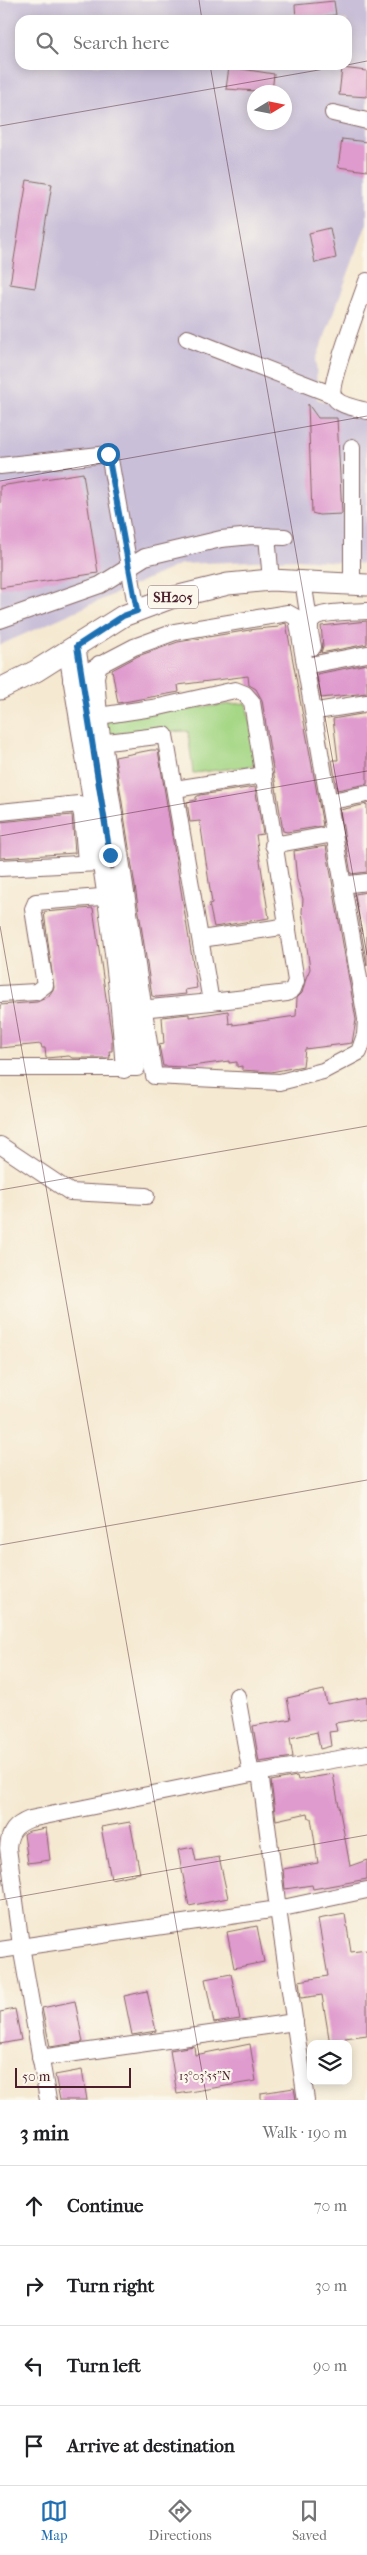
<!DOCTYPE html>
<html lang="en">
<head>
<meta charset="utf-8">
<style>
  :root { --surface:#fff; --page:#f2f2f2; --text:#202124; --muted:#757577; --line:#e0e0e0; --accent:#1f6fb2 }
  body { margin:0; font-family:"IM FELL French Canon",serif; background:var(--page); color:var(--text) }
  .controls { position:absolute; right:15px; bottom:15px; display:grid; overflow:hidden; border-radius:10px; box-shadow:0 2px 12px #0003 }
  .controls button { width:45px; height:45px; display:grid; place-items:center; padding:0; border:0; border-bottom:1px solid var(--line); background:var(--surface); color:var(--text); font:25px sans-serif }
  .compass { position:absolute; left:247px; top:85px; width:45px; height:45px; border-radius:50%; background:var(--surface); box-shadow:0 2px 12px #0003; rotate:80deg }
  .scale { position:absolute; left:15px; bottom:12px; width:116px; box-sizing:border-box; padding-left:5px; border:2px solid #4a1f2b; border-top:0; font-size:14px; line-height:18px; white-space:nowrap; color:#4a1f2b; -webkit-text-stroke:4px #fbf7ec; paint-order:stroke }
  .stop { position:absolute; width:15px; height:15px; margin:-11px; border:4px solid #1f6fb2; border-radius:50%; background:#fff }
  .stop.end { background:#1f6fb2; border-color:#fff; box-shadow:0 1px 5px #0008 }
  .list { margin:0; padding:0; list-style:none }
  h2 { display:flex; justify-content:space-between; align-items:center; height:65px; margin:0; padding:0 20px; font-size:21px }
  h2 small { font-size:16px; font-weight:400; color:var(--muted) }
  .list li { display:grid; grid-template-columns:32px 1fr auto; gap:15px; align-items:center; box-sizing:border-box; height:80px; padding:0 20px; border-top:1px solid var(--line) }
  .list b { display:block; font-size:19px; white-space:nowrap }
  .list em { font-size:16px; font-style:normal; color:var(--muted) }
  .icon { flex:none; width:28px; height:28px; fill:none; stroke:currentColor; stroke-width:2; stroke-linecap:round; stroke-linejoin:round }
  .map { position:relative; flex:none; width:367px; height:2100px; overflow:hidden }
  .search { position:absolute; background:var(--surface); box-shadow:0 2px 12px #0003; left:15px; right:15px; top:15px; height:55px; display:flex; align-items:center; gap:12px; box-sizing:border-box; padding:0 18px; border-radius:15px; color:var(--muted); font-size:19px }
  .sheet { height:385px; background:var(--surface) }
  nav { display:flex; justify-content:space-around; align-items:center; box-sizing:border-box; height:70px; border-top:1px solid var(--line); background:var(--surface); font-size:14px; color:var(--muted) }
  nav a { display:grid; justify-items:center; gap:2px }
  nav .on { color:var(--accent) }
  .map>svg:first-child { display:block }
</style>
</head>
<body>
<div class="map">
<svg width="367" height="2100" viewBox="0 0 367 2100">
  <rect width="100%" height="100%" fill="#fbf7ec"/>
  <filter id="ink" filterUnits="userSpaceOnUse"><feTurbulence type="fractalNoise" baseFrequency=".02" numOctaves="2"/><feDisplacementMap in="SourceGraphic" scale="10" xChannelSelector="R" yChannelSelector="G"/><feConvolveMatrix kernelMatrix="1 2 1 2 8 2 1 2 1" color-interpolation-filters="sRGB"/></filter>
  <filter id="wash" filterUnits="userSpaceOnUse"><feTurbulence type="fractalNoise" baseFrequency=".0096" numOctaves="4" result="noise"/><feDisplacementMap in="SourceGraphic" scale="20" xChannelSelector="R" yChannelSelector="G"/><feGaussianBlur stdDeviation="1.12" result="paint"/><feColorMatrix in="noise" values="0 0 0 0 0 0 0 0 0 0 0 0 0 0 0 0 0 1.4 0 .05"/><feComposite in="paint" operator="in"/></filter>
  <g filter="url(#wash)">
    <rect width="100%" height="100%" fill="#f5e9d1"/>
    <path fill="#c9bfd8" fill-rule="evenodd" d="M0,0h367v223l-51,137 1,39 50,18v147l-69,-5 -117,5 -181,81zM20,20h327v45h-327zM255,92h29v30h-29z"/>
    <polygon fill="#a6d786" stroke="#787b58" points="246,703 259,765 193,773 188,731 109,734 103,716"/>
    <g id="blocks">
      <g fill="#df9ace">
        <polygon points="334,1 336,15 296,19 295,5"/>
        <polygon points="229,67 274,74 272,92 226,89"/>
        <polygon points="342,68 367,71 367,97 339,95"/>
        <polygon points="342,139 367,142 367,171 338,167"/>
        <polygon points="27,180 52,184 35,288 10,284"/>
        <polygon points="330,228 336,258 315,263 309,233"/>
        <polygon points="308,404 318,418 337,418 342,514 319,515 312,513"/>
        <polygon points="83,473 98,573 0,588 0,486"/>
        <polygon points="367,621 367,644 321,653 323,646 321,626"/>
        <polygon points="286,623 323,826 287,832 283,831 262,700 256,689 249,685 248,676 178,685 179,692 118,703 112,670 138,656 178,642 256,629 279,627 279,625"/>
        <polygon points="367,664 367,693 321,698 317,674"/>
        <polygon points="367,713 367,784 337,790 332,760 338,760 333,719"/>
        <polygon points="151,750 158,750 197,988 185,990 186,994 156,997 152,996 115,757"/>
        <polygon points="255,787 263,834 256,835 269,918 214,927 209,904 212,903 200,821 190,822 187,802 196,800 196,797 200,795"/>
        <polygon points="367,804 367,872 351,874 340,810"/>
        <polygon points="72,815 75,853 0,858 0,822"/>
        <polygon points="326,846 356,1020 352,1043 305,1049 303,1066 271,1072 242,1070 242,1066 237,1067 237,1062 229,1063 229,1061 184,1067 163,1066 159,1045 164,1044 162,1017 189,1014 189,1017 228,1011 229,1024 233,1023 233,1025 296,1016 297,998 302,993 306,978 310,969 302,912 303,899 297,880 294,851"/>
        <polygon points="367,892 367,966 355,894"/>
        <polygon points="93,908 112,1039 112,1051 109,1051 110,1058 72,1058 69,1056 46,1058 45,1048 42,1048 41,1044 0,1048 0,1005 37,1002 48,997 54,988 44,912"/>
        <polygon points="324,1690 327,1704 367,1697 367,1718 335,1723 337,1731 329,1732 331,1746 320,1749 317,1732 290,1738 293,1757 259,1762 253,1726 291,1719 287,1698"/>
        <polygon points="333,1774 350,1866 367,1860 367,1879 313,1889 312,1885 285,1889 283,1869 318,1863 311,1818 309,1818 308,1813 276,1820 271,1781 297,1776 298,1780"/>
        <polygon points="130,1822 140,1873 111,1879 101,1827"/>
        <polygon points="46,1828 50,1860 28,1863 24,1834 29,1831"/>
        <polygon points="193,1847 196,1861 219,1857 228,1898 189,1906 178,1850"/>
        <polygon points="345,1914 351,1952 367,1950 367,2035 345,2038 346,2044 330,2044 322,1995 301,1998 299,1981 328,1976 318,1919"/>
        <polygon points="257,1926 264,1962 234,1968 227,1932"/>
        <polygon points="231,1974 240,2019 214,2023 205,1979"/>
        <polygon points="147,1991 156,2031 132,2035 124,1996"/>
        <polygon points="75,2001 83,2042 50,2047 42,2008"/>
        <polygon points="15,2009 21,2040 0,2044 0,2012"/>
        <polygon points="250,2044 256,2081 177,2094 170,2050 194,2046 195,2055"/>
        <polygon points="82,2070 87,2100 60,2100 55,2075"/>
        <polygon points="294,2088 296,2100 261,2100 261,2093"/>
      </g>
    </g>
  </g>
  <g filter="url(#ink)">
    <use href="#blocks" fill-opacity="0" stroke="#866665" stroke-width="1"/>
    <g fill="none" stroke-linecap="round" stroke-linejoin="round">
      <defs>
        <g id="minor">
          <polyline points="333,113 367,121"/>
          <path d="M367,281c-6,18 -38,102 -34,114 4,11 24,13 34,16"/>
          <polyline points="187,338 333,395"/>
          <polyline points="352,447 352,584"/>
          <polyline points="0,466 109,454 137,611"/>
          <polyline points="267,536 271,580"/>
          <polyline points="303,581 310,626"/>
          <polyline points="0,620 100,585 145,557 221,539 252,536 285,537"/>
          <polyline points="77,646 92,737"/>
          <path d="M313,647c-1,-7 -6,-21 -1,-27 6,-9 44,-8 55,-9"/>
          <path d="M67,652c22,139 48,278 57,418"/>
          <polyline points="315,664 367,654"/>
          <polyline points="71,680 134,647 175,632 288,613 297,618 366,1019 365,1035 359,1052 323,1071 280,1082 154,1076 99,716 96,677 99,664"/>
          <polyline points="323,710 367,703"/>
          <polyline points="89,715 99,716 159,707 235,690 245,694 252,702 296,981 293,989 287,993 211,1002"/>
          <polyline points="83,745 165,735 211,1002 120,1011"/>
          <polyline points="175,789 264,775"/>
          <polyline points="337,800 367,794"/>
          <polyline points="0,812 79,804 82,815 86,862"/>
          <polyline points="273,845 334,834"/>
          <polyline points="0,868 99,863 110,855"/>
          <polyline points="350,884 367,882"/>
          <polyline points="201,939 288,926"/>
          <polyline points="0,994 36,992 45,985 33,909 36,902 114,896"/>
          <polyline points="0,1068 137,1068 132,1010 113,877"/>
          <polyline points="0,1145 70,1192 146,1196"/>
          <polyline points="237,1696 251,1774"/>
          <polyline points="260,1772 278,1909 306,2100"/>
          <polyline points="0,1950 278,1909 367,1890"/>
          <polyline points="40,2058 295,2022"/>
          <path d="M48,2100l-27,-154 -13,-98c1,-16 7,-23 22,-29l221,-45 116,-20"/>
        </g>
        <polyline id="major" points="0,689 36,671 123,616 171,598 228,584 271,580 367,585"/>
      </defs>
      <use href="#minor" stroke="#866665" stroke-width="18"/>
      <use href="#major" stroke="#866665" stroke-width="23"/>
      <use href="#minor" stroke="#fff" stroke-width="16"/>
      <use href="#major" stroke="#fff" stroke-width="21"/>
    </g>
  </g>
  <g fill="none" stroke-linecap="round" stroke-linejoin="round" filter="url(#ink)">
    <polyline stroke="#1f6fb2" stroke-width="6" points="108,454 137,611 123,616 77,646 110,855"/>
  </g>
  <path fill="none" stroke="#4a1f2b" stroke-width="1" stroke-opacity="0.45" d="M199,0l3,20M210,65l157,890M347,65l20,-4M0,126l347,-61M0,481l367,-65M0,836l367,-65M0,926l207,1174M0,1190l367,-64M0,1545l367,-65M0,1900l367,-65"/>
  <g text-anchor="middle" stroke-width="4.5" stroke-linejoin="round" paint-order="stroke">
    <rect fill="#fbf7ec" stroke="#7f6065" stroke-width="1" x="148" y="585.5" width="50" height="23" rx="4"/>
    <g font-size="14" font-weight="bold" fill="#4a1f2b">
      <text x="173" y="602">SH205</text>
    </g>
  </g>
  <g font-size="12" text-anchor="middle" fill="#4a1f2b" stroke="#fbf7ec" stroke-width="4.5" stroke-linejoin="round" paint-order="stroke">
    <text x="205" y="2080">13°03'55"N</text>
  </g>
</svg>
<div class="controls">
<button><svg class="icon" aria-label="layers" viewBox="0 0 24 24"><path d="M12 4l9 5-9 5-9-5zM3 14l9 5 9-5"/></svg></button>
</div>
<svg class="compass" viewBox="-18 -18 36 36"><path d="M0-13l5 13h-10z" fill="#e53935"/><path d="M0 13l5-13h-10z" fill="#757577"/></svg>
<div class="scale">50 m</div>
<div class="stop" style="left:108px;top:454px"></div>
<div class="stop end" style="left:110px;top:855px"></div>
<div class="search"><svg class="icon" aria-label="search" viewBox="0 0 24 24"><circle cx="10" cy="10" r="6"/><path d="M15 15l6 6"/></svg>Search here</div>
</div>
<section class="sheet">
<h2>3 min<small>Walk · 190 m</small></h2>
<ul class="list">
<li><svg class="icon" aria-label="ahead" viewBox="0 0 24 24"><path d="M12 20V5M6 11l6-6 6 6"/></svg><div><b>Continue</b></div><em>70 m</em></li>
<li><svg class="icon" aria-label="right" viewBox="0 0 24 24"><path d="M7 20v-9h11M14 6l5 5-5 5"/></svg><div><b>Turn right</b></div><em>30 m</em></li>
<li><svg class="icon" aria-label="left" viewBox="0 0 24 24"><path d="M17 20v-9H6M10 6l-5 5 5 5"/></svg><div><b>Turn left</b></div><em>90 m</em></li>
<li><svg class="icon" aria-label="arrive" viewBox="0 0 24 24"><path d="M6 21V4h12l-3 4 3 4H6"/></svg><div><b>Arrive at destination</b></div></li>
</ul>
</section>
<nav>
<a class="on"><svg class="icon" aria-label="map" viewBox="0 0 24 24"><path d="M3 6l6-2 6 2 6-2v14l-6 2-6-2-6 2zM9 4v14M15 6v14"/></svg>Map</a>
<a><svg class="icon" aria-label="directions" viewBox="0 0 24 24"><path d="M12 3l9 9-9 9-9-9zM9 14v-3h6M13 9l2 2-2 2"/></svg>Directions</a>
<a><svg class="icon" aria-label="saved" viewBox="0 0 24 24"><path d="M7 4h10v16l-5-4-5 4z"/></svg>Saved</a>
</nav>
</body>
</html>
